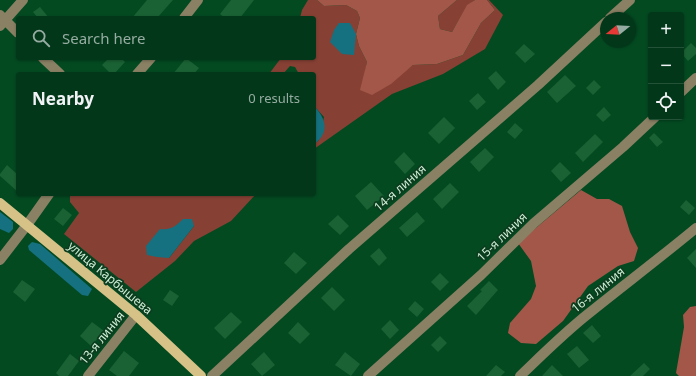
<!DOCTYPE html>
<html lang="en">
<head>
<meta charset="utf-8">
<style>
  :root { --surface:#023819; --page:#104326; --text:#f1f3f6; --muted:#96aca2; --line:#235238 }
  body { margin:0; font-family:"Noto Sans",sans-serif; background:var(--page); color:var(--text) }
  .controls { position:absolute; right:12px; top:12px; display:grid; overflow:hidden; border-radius:4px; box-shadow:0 1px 3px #0004 }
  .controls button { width:36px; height:36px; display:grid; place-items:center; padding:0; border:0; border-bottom:1px solid var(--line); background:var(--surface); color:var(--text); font:20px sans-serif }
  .compass { position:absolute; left:600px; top:12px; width:36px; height:36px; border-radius:50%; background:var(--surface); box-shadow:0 1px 3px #0004; rotate:252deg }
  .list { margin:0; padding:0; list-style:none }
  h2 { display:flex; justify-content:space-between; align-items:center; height:52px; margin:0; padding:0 16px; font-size:17px }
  h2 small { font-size:13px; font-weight:400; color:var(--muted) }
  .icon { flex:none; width:22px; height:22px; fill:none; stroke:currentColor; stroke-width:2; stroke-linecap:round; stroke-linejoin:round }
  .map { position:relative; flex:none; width:696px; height:376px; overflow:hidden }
  .search { position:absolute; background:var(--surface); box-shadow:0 1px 3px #0004; left:16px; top:16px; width:300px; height:44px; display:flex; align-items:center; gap:10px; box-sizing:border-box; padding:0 14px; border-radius:4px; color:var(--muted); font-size:15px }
  .panel { position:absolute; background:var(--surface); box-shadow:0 1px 3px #0004; left:16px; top:72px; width:300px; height:124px; border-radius:4px }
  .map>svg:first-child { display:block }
</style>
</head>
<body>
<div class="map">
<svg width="696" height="376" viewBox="0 0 696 376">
  <rect width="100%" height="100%" fill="#034a21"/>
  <g fill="#864034" fill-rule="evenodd">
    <polygon points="308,0 317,0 324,6 346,5 357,11 360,18 356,34 359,46 367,62 365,73 405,71 413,65 437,64 463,55 481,23 495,10 487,0 489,0 503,15 485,49 443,74 392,94 314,149 314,144 319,140 324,117 314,106 314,74 299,74 295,67 290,66 283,74 269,74 281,58 314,58 314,18 300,18 302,10"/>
    <polygon points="457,0 475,0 467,6 452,32 440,29 438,16"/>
    <path d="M70,194h186l-25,27 -37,20 -19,20 -39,31 -72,-58 15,-21 -9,-11zM194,226l-25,32 -1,-28 7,-2z"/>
  </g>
  <g fill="#a35749">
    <polygon points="317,0 457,0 438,16 440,29 452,32 467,5 475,0 487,0 495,10 481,23 463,55 437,64 413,65 391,84 372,95 360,90 367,62 359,46 356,34 360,18 357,11 346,5 324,6"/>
    <polygon points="581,190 597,199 609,199 622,206 630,232 638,248 634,261 618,266 588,286 563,321 536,344 521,343 508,333 510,323 531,299 536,286 531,261 518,243"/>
    <polygon points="696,306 696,376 679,376 676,373 684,327 683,315 690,307"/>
  </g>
  <g fill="#157180">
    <polygon points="339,23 350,23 356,34 354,55 342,54 330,42 334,30"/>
    <path d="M314,106c12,12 16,27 0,38z"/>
    <polygon points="0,212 13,222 13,229 9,233 0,229"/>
    <path d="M183,219h9l2,7 -25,32 -12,-1 -10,-2 -1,-9 14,-17c11,1 15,-2 23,-10z"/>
    <polygon points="32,242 40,244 92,289 88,296 82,295 29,250 28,246"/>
  </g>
  <g fill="#1a6234">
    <polygon points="147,0 173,0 157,18 132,18"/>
    <polygon points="231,0 254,0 240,18 225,18 220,14"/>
    <polygon points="40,7 49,18 38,18 33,12"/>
    <polygon points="691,43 696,48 696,54 688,61 681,53"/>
    <polygon points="524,44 535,54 525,63 515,53"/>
    <polygon points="109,58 121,58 125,62 114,74 111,74 102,65"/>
    <polygon points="186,58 199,68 194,74 173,74"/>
    <polygon points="496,71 506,82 498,90 488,78"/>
    <polygon points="565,75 576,86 557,103 547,92"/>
    <polygon points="594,80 601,87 593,95 586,88"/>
    <polygon points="478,93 486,102 477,110 469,101"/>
    <polygon points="604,107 611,115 603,122 596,115"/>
    <polygon points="444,117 455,128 439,144 428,133"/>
    <polygon points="515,123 523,130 515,139 507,132"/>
    <polygon points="654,133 663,142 657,147 649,138"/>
    <polygon points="595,134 603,142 583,162 575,153"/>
    <polygon points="485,148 494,157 479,172 470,162"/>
    <polygon points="404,152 415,164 405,174 394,162"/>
    <polygon points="560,162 571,173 561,182 551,171"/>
    <polygon points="7,165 18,175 18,192 0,176 0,174"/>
    <polygon points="371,182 384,196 367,210 355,196"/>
    <polygon points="450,183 459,192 442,209 433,199"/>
    <polygon points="686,200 695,208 689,215 680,207"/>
    <polygon points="63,208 72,215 63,226 54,219"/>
    <polygon points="417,212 425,221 407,237 399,228"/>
    <polygon points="338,215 349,226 340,235 328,224"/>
    <polygon points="379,248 387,258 379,266 370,256"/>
    <polygon points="696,249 696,268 687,258"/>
    <polygon points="294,252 307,263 296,274 284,263"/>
    <polygon points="440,273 449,282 440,291 431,282"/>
    <polygon points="22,280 35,289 25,302 13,292"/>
    <polygon points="489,281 498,290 476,315 467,306 482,291 480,290"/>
    <polygon points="332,287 345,300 334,311 321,298"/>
    <polygon points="170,290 179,296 172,306 163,300"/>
    <polygon points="415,301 424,309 417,317 408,309"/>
    <polygon points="231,312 242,322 225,339 214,328"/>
    <polygon points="390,320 399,330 390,339 381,329"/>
    <polygon points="92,322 104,331 91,346 80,336"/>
    <polygon points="298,322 310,334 300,344 288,333"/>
    <polygon points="592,325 601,336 593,343 583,333"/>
    <polygon points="440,336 447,343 438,352 431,345"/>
    <polygon points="577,346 589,360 579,368 567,354"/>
    <polygon points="124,351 139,363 129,376 117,376 109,370"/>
    <polygon points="264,352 275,365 262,376 251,364"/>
    <polygon points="345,352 360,364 351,376 335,365"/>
    <polygon points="70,354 79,361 68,376 59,376 56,373"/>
    <polygon points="644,363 650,369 643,376 630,376"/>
    <polygon points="496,365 505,372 501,376 486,376"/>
    <polygon points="552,365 563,376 542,376"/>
  </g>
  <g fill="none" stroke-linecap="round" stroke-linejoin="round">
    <g stroke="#8a8064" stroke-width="10">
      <polyline points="0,15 18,33"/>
      <polyline points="184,18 198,0"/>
      <polyline points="610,18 630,0"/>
      <polyline points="0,26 23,0"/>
      <polyline points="43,58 60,74"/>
      <polyline points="137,74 151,58"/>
      <polyline points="681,92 696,78"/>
      <polyline points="0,260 27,225 49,194"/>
      <polyline points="88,376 136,315"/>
      <polyline points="212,376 349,249 538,85 606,22"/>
      <polyline points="368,376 481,275 534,223 623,147 655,117"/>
      <path d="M520,376c22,-21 44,-43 68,-62 36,-29 73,-57 108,-86"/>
    </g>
    <polyline stroke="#d6c287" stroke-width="10" points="0,203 136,315 201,376"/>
  </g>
  <g text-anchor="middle" stroke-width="3.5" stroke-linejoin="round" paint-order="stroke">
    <g font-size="12" fill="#cfefd6" stroke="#0c3d1e">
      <text transform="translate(400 188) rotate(-41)" y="4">14-я линия</text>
      <text transform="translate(502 237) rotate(-44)" y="4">15-я линия</text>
      <text transform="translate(110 278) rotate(40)" y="4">улица Карбышева</text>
      <text transform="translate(598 290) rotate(-39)" y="4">16-я линия</text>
      <text transform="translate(102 338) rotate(-51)" y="4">13-я линия</text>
    </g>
  </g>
</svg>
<div class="controls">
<button>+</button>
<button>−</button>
<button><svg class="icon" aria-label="locate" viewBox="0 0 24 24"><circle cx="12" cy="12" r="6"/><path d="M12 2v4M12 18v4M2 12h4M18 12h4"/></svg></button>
</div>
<svg class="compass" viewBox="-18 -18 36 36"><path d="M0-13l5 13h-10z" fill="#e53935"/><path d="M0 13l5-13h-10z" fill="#96aca2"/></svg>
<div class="search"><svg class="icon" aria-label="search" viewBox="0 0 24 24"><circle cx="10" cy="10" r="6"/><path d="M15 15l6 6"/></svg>Search here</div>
<section class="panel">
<h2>Nearby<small>0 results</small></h2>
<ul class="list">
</ul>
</section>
</div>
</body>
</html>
